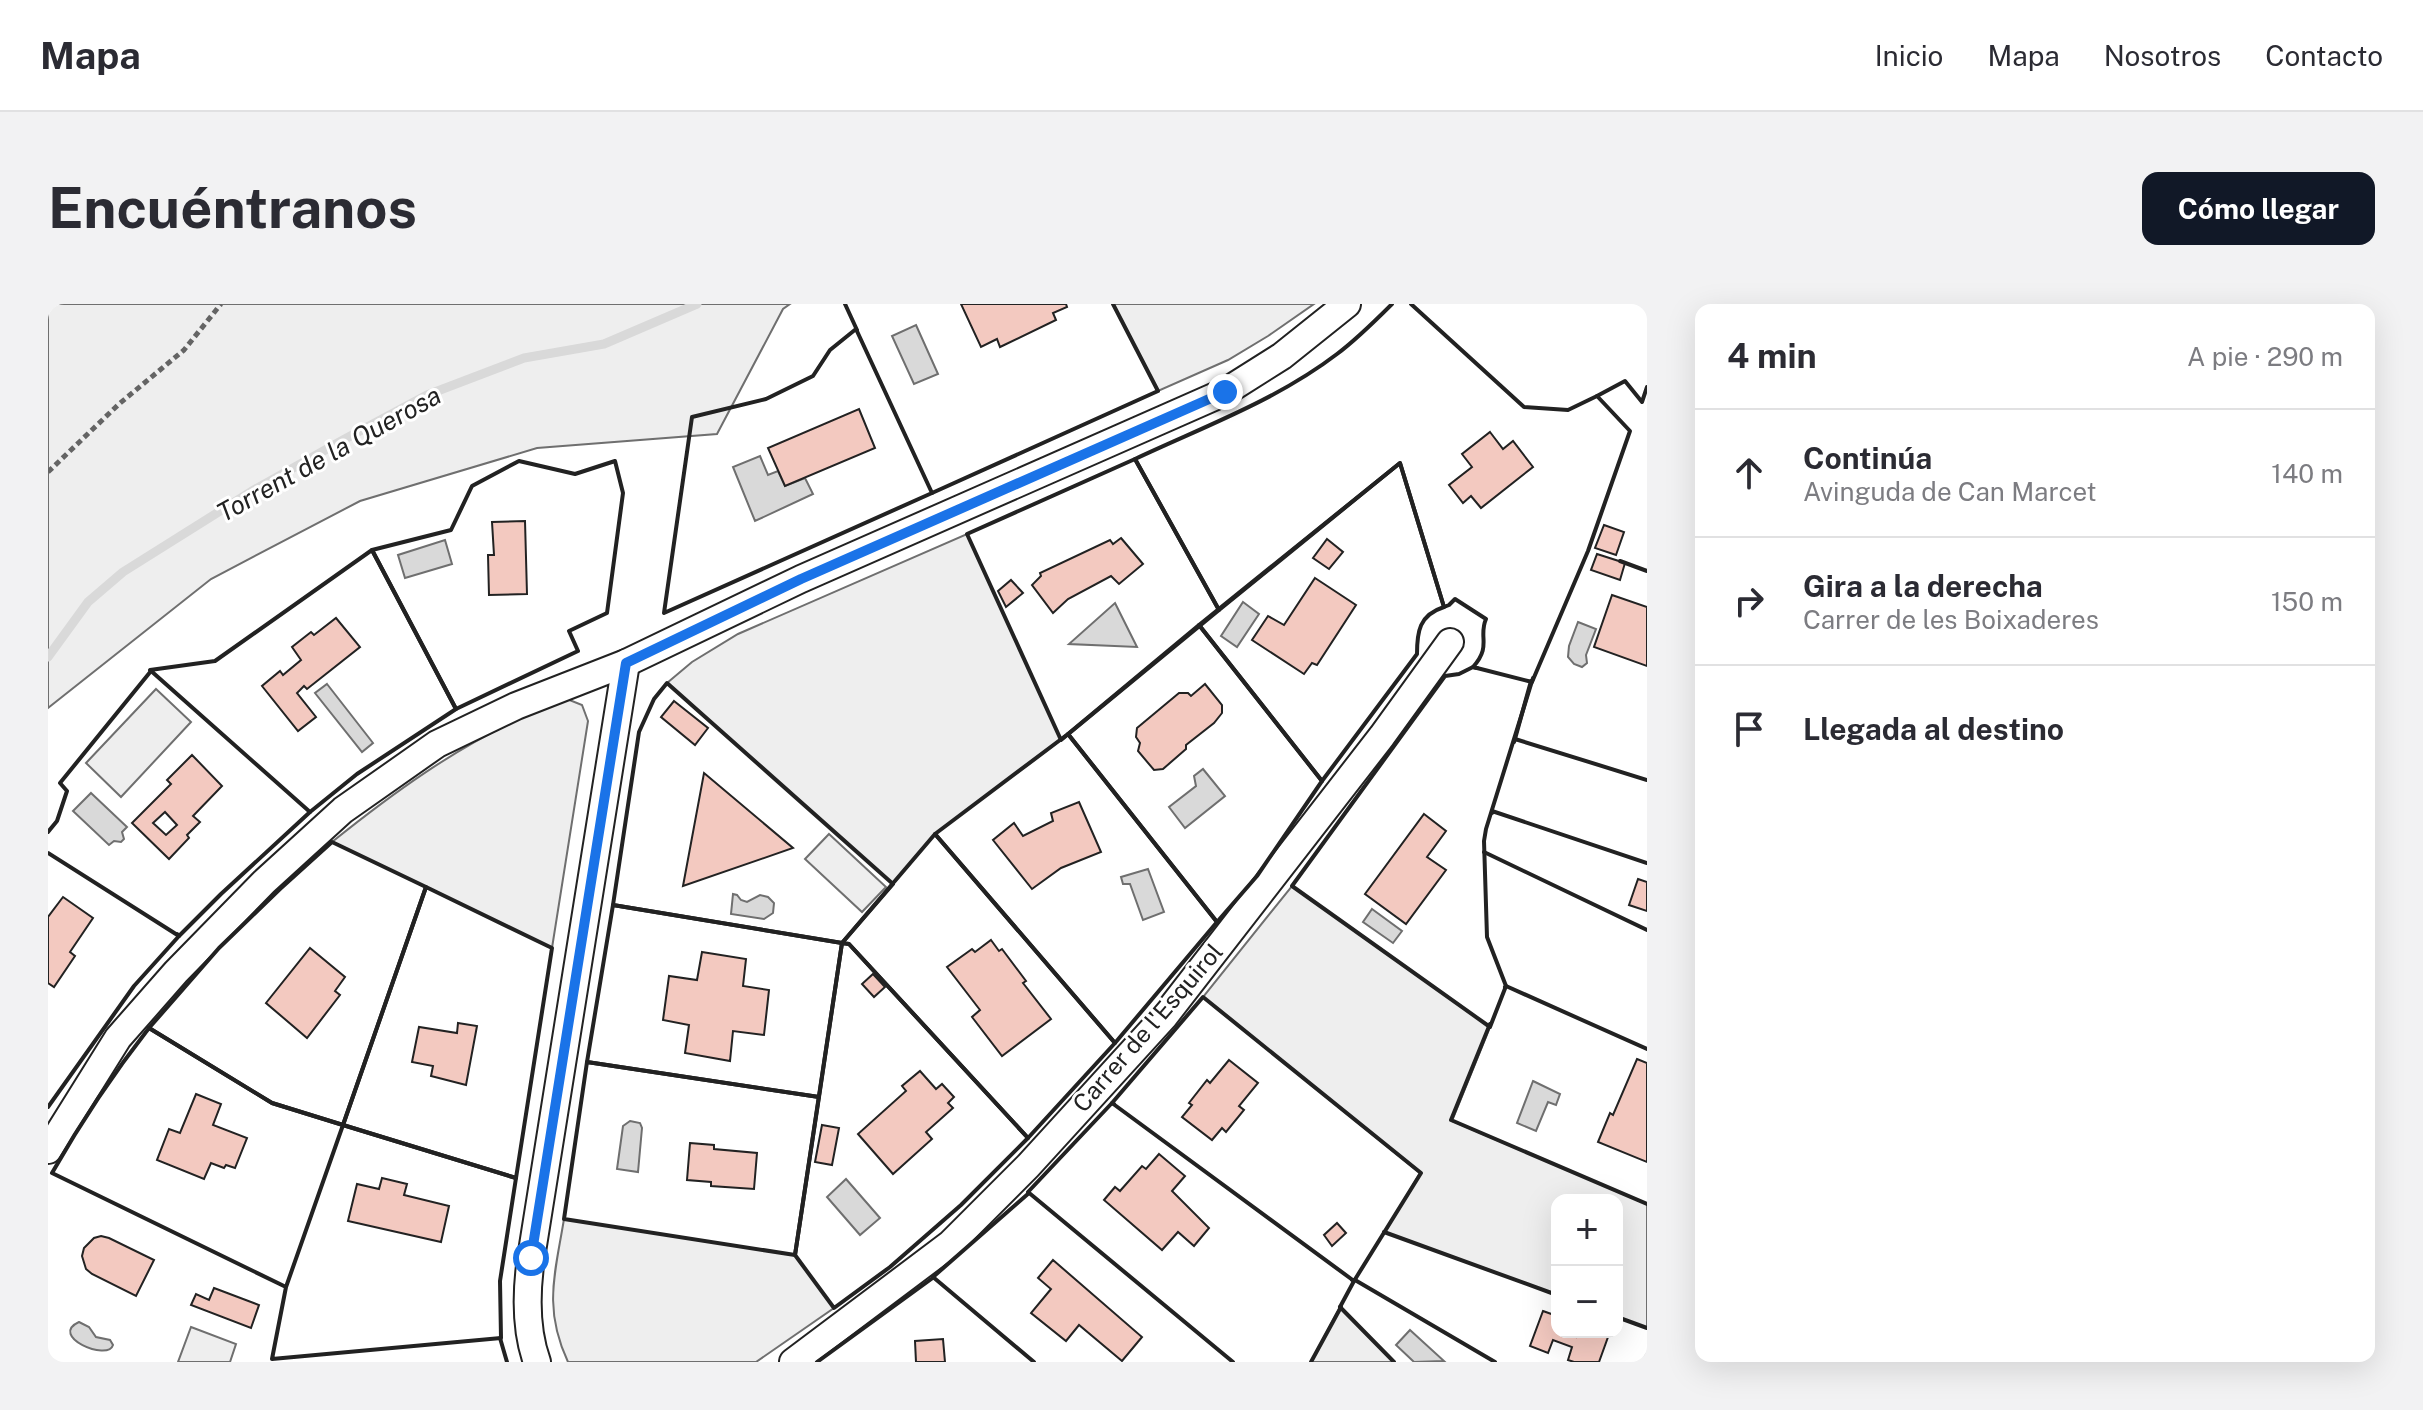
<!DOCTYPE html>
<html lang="es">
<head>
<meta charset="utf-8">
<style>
  :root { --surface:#fff; --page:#f2f2f3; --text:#2b2b33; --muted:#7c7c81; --line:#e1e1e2; --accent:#111827 }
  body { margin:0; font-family:"Public Sans",sans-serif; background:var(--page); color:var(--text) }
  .controls { position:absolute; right:24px; bottom:24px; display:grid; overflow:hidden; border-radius:16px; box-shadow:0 8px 32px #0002 }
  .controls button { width:72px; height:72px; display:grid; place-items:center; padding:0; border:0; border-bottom:2px solid var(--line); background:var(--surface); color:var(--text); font:40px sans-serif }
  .stop { position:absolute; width:24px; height:24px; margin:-18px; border:6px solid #1a73e8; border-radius:50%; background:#fff }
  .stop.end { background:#1a73e8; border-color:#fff; box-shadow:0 2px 8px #0008 }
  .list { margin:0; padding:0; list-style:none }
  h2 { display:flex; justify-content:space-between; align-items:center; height:104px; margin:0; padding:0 32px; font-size:34px }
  h2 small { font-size:26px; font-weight:400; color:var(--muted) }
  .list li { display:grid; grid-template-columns:52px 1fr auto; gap:24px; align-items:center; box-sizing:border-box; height:128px; padding:0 32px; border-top:2px solid var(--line) }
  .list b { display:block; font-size:30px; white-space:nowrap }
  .list p { margin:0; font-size:26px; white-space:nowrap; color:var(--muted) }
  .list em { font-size:26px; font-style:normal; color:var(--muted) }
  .icon { flex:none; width:44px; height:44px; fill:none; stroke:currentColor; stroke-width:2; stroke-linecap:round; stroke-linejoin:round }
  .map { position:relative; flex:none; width:1599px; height:1058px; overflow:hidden; border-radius:16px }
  header { display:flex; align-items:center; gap:48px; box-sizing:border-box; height:112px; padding:0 40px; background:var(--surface); border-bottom:2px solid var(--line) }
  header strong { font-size:38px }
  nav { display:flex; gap:44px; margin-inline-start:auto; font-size:28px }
  .intro { display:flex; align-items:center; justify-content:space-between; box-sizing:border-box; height:192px; padding:0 48px }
  h1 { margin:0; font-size:56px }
  .button { padding:20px 36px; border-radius:16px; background:var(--accent); color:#fff; font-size:28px; font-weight:700 }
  main { display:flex; gap:48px; padding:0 48px }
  aside { flex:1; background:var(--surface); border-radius:16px; box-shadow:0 8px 32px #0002 }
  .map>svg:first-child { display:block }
</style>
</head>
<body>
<header>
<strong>Mapa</strong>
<nav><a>Inicio</a><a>Mapa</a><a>Nosotros</a><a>Contacto</a></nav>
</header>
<div class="intro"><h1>Encuéntranos</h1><a class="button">Cómo llegar</a></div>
<main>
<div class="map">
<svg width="1599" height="1058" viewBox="0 0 1599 1058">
  <rect width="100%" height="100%" fill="#fff"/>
  <g fill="#eee" stroke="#6f6f6f" stroke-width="2">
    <polygon points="0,0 742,0 735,5 669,130 489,144 312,197 163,275 0,404"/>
    <polygon points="1065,0 1266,0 1220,32 1180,56 1110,87"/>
    <polygon points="919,230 1013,436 887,530 845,580 619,379 644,358 690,330"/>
    <polygon points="108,385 143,418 73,493 38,459"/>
    <path d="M519,395l15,6 6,16 -36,227 -220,-106c61,-49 124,-95 196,-127 13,-5 26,-12 39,-16z"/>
    <polygon points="781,530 838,583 814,608 757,555"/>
    <polygon points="1244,582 1442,723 1404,817 1599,900 1599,1024 1569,1013 1569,896 1509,896 1509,991 1337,928 1372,869 1155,693"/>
    <path d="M516,915l231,36 39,53 -78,54h-188c-25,-54 -13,-88 -4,-143z"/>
    <polygon points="1292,1003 1346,1058 1263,1058"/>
    <polygon points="143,1023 188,1040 182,1058 130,1058"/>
  </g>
  <g fill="#d9d9d9" stroke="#6f6f6f" stroke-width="2">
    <polygon points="868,21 890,70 866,80 844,32"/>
    <polygon points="712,152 720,171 730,167 737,182 757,174 765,190 707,217 685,163"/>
    <polygon points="397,236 404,260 357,274 350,251"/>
    <polygon points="1195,298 1211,310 1189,343 1173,332"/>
    <polygon points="1067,299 1089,343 1021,340"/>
    <polygon points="1530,318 1548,325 1538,351 1539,359 1534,363 1526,360 1520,353 1521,342"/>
    <polygon points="279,380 325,439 314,448 267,389"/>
    <polygon points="1155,465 1177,492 1137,524 1121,503 1148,482 1146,472"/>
    <polygon points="43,489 79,523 74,528 76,535 73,538 66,537 61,541 25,507"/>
    <polygon points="1100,565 1116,608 1095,616 1082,580 1075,580 1073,573"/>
    <polygon points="685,590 689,591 693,596 699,598 712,591 720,593 726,599 725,609 716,615 683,610"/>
    <polygon points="1324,605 1354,627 1345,639 1315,618"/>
    <polygon points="1485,777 1512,790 1508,801 1500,798 1488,827 1469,819"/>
    <polygon points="582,817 592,819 594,824 590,868 569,865 575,822"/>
    <polygon points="798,875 832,914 812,931 779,893"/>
    <path d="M31,1018l10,5 7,10 14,3 3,5c-5,17 -65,-9 -34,-23z"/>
    <polygon points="1362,1026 1396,1057 1366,1058 1348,1041"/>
  </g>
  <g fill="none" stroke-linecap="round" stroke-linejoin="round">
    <polyline stroke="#d9d9d9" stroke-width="9" points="0,353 40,298 75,268 204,187 295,136 379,91 476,54 556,40 649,0"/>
  </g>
  <g fill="#f3c9c0" stroke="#222" stroke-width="2" fill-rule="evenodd">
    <polygon points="913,0 1018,0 1019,3 1005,9 1008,16 952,43 949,35 933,43"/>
    <polygon points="811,105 827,144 737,182 720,144"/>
    <polygon points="1442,128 1455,145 1465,137 1485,163 1433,204 1423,192 1415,199 1401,181 1424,163 1414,150"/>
    <polygon points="477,217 479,290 441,291 440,251 446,251 444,218"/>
    <polygon points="1556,221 1576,228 1568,251 1547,244"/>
    <polygon points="1073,234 1095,260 1071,280 1063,272 1020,295 1005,309 984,281 993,272 992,269 1062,236 1065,240"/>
    <polygon points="1279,235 1295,248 1281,265 1265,254"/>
    <polygon points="1549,250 1577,259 1572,276 1543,266"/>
    <polygon points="1267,274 1308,301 1269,361 1264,359 1256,370 1204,336 1220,312 1236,321"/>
    <polygon points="963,276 975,289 958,303 950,287"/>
    <polygon points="1564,291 1599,303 1599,362 1546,343"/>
    <polygon points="288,314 312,343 259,385 256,382 249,389 268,413 250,427 214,382 232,367 235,371 253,356 244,343 263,328 266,331"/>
    <polygon points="1157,380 1174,401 1174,409 1166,419 1138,441 1138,445 1115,465 1106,466 1090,447 1092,439 1088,433 1089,424 1131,389 1140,389 1143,392"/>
    <polygon points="626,397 660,424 647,441 613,413"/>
    <path d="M144,451l30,31 -29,30 7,6 -13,13 2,3 -20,21 -37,-36 39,-39 -4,-4zM117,508l12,13 -11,10 -13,-12z"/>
    <polygon points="656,469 745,544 635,582"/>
    <polygon points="1031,498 1053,548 1013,564 984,585 945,536 966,519 975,532 1005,517 1003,509"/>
    <polygon points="1376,510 1398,527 1379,553 1398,566 1358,620 1317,590"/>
    <polygon points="1590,575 1599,578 1599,607 1581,601"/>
    <polygon points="15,593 45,614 22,648 27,652 6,683 0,679 0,613"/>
    <polygon points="943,636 951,647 954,645 978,677 975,679 1003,715 954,752 924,713 932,706 899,663 924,645 927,648"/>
    <polygon points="262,644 297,673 287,687 292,691 259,734 218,699"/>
    <polygon points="654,648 698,655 695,682 721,686 716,731 685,727 682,757 637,749 641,721 615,716 621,672 649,676"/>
    <polygon points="825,670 837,683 826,693 814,680"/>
    <polygon points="410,719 429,722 418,781 383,772 385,762 364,758 371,723 409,729"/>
    <polygon points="1589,755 1599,759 1599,858 1550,838 1562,809 1565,811"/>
    <polygon points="1181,756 1210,779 1191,802 1196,806 1178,828 1174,824 1164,836 1134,813 1144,801 1141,799 1159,776 1162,779"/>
    <polygon points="872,767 888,785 894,780 906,793 900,799 905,804 878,828 884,835 845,870 810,830 858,787 854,782"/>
    <polygon points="148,790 173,800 165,821 199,834 187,864 178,861 176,864 163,859 156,875 109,856 121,825 132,829"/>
    <polygon points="774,821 791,824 784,861 767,858"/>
    <polygon points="642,839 666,841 666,845 709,849 706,885 663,882 663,878 639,876"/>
    <polygon points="1111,850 1137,872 1124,887 1161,924 1146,942 1130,928 1114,946 1056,896 1067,883 1072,887 1094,862 1098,865"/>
    <polygon points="334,874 359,880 356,891 401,902 393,938 300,917 309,880 331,885"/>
    <polygon points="1289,919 1298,929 1284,942 1276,931"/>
    <polygon points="53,932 61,934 106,956 88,992 44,970 38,965 34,952 36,944 46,934"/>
    <polygon points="1005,956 1094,1033 1074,1057 1031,1021 1018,1037 983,1009 1003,985 990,974"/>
    <polygon points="166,984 211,1001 203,1024 143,1001 148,990 161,996"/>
    <polygon points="1495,1007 1509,1012 1509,1028 1528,1033 1530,1028 1548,1028 1560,1033 1551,1058 1526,1058 1520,1056 1524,1043 1505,1036 1500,1049 1482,1042"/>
    <polygon points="895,1035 897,1058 868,1058 867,1037"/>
  </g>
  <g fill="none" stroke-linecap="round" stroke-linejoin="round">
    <defs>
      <g id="minor">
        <polyline points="0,846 70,734 128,668 216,578 295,506 389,440 468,402 578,359 753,275 1177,88 1234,52 1299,0"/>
        <path d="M489,1058c-12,-33 -11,-69 -6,-104l95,-595"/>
        <polyline points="745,1058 902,940 980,862 1116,713 1334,432 1402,338"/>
      </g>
    </defs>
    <use href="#minor" stroke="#222" stroke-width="30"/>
    <polyline stroke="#646464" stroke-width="5" stroke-dasharray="6 4" stroke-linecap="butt" points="0,168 71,100 136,46 173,0"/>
    <use href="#minor" stroke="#fff" stroke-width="26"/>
    <g stroke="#222" stroke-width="4">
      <polyline points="797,0 809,26"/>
      <path d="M1344,0c-18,18 -35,35 -55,50 -60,46 -134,73 -202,105l84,151 181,-147 44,144 5,-2 6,-6 31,20c-8,18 6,27 -13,48l59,15 56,-131 42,-120 -33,-35 -29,14 -44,-3 -113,-103"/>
      <polygon points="808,25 884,189 616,309 644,113 718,95 765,72 782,46"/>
      <polyline points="1549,92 1577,77 1594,98 1599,83"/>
      <polygon points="1087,155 1171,306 1013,436 919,230"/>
      <polygon points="471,157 527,170 567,157 575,189 559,309 521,327 530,347 408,405 324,246 403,226 424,182"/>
      <path d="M1352,159l44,144c-25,8 -27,25 -27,47l-95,127 -123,-156z"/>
      <polyline points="884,189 1110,87 1065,0"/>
      <polygon points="324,246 408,405 309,470 262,508 102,366 167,357"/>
      <polyline points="1572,257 1599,267"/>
      <polygon points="1151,321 1274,477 1209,572 1169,618 1020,430"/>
      <polyline points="1429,364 1425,363 1411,370 1397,372 1244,582 1442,723 1458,682 1439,633 1436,537 1438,525 1485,374"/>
      <polygon points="619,379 845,580 794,639 565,601 591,428 606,395"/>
      <polygon points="1020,430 1169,618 1067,739 887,530"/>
      <polyline points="1467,435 1483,377"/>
      <polyline points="1466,438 1467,435 1599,476"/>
      <polyline points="1444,509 1444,507 1599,559"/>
      <polyline points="0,528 9,517 19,487 12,479 103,367"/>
      <polygon points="887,530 1067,739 980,834 801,640 794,639"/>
      <polygon points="284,538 378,583 295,821 224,799 101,724 171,644 232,585"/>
      <polyline points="1436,548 1599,626"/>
      <polyline points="0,549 131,632 173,590 262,508"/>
      <polygon points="378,583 504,644 468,874 295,821"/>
      <polygon points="565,601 794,639 771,793 539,758"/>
      <polygon points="794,639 801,640 980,834 913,901 842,963 786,1004 747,951"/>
      <polyline points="1457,683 1458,682 1599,745"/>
      <polygon points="1155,693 1373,869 1306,977 1064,799"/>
      <polyline points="1442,720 1403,816 1599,900"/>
      <polygon points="539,758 771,793 747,951 516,915"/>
      <polyline points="1066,800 1064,799 980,888 1185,1058"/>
      <polyline points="0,803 86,682 131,632 129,630"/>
      <polyline points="981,889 885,973 986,1058"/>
      <polyline points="1336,928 1509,991"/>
      <polyline points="1307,976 1447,1058"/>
      <path d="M238,983l57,-162 173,53 -16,103 1,57 -229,21 14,-72 57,-162 -71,-22 -123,-75c-36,46 -68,94 -97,145l234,114"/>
      <polyline points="1292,1003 1306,977 1304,976"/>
      <polyline points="1292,1003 1346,1058"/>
      <polyline points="1569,1013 1599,1024"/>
      <polyline points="452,1034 459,1058"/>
      <polyline points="769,1058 886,973"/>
      <polyline points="1263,1058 1293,1003"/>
      <polyline points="1595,1058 1599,1051"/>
    </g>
  </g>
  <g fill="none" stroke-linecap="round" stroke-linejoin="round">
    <polyline stroke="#1a73e8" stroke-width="10" points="483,954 578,359 753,275 1177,88"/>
  </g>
  <g text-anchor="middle" stroke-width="6" stroke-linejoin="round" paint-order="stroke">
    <g font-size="24" fill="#222" stroke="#fff">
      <text transform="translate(1100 724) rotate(-49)" y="8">Carrer de l'Esquirol</text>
    </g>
    <g font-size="26" font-style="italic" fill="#222" stroke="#fff">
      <text transform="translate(281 150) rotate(-29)" y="9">Torrent de la Querosa</text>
    </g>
  </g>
</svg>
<div class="controls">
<button>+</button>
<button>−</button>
</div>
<div class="stop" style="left:483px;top:954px"></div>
<div class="stop end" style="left:1177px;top:88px"></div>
</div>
<aside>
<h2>4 min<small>A pie · 290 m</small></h2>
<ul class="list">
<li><svg class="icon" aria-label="ahead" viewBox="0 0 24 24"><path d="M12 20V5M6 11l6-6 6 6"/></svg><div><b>Continúa</b><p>Avinguda de Can Marcet</p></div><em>140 m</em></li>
<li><svg class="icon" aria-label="right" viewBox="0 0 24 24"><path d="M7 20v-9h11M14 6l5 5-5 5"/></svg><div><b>Gira a la derecha</b><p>Carrer de les Boixaderes</p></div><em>150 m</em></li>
<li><svg class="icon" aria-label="arrive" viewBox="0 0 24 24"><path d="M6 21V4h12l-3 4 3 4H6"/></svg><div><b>Llegada al destino</b></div></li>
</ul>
</aside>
</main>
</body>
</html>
